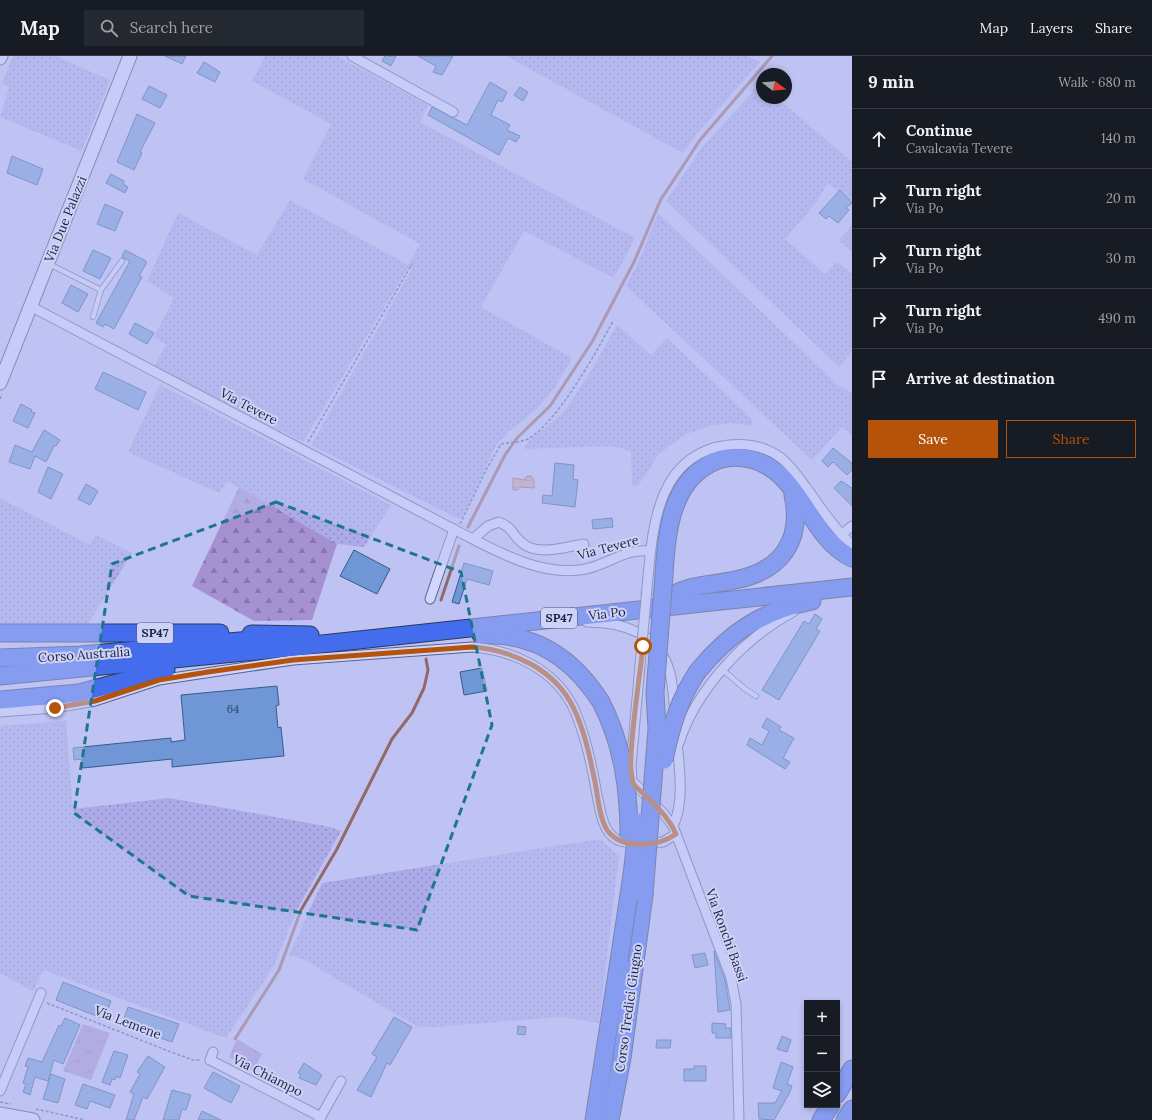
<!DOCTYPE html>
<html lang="en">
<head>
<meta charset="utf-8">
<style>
  :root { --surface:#171b24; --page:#242831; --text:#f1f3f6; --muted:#9ea1a6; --line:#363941; --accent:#b45309 }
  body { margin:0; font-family:Lora,serif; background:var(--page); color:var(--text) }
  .controls { position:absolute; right:12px; bottom:12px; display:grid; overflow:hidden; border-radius:0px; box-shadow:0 2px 6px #0003 }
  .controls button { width:36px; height:36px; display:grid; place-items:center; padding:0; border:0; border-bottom:1px solid var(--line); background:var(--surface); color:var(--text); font:20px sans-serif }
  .compass { position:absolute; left:756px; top:12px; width:36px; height:36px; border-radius:50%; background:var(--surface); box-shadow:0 2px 6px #0003; rotate:106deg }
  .stop { position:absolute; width:12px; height:12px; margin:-9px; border:3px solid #b45309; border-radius:50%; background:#fff }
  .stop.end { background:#b45309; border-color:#fff; box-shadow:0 1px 4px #0008 }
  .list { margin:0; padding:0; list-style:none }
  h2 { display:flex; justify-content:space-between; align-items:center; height:52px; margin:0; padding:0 16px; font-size:17px }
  h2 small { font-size:13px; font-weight:400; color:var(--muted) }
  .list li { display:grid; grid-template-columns:26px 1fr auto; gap:12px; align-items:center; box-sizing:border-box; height:60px; padding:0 16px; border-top:1px solid var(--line) }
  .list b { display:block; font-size:15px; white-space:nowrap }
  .list p { margin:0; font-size:13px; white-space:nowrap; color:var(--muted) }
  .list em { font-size:13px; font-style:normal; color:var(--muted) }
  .actions { display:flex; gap:8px; padding:12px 16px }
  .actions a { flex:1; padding:9px 0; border:1px solid var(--accent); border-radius:0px; text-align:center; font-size:14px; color:var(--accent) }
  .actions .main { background:var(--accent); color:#fff }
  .icon { flex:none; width:22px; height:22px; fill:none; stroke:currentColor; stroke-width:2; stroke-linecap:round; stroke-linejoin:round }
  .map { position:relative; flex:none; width:852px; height:1064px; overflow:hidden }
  header { display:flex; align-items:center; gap:24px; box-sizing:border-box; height:56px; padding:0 20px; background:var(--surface); border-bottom:1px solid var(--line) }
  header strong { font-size:19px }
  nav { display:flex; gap:22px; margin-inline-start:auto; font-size:14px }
  .search { width:280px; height:36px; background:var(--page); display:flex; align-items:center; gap:10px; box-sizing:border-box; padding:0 14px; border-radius:0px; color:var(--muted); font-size:15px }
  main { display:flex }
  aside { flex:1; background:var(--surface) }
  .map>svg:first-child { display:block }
</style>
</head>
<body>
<header>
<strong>Map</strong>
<div class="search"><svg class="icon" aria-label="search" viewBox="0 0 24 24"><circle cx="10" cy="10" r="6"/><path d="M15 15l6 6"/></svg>Search here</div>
<nav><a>Map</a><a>Layers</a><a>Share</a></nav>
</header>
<main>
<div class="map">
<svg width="852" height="1064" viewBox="0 0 852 1064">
  <defs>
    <pattern id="farmland-dots" width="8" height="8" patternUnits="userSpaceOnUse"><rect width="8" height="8" fill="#acaae9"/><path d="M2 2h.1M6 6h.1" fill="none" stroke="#8b8abe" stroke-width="1.8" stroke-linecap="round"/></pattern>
    <pattern id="grass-tufts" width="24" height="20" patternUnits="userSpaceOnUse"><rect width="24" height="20" fill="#a591d2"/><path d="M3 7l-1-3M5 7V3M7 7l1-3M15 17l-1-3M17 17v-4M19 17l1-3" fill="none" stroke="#8676ac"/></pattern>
    <pattern id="forest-firs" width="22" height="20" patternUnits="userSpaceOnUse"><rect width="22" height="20" fill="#a591d2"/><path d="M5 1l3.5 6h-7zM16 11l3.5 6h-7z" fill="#8676ac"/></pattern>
    <pattern id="water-ripples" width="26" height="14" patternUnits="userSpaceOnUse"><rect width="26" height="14" fill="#c4a2a5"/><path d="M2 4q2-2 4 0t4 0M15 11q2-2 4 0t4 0" fill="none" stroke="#9e8488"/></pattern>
  </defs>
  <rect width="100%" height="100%" fill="#bec3f3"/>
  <g fill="url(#farmland-dots)">
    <polygon points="13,0 55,0 110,24 82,95 0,61 9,31 2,27"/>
    <polygon points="265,0 337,0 428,49 420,66 635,182 614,222 524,175 481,251 572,302 555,331 537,353 509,375 496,389 463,460 459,463 311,389 412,213 409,210 303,386 154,310 166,289 154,281 174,242 147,225 178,157 257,199 290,144 408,209 420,188 303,123 331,68 252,25"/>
    <polygon points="506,0 748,0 760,6 699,75 683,97"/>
    <polygon points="760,28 762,29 762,42 777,42 852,106 852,147 828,127 815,148 785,183 825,218 837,206 852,218 852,295 839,311 666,145 702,91"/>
    <polygon points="658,157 838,329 852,337 852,379 842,371 812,404 626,230 640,203"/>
    <polygon points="852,169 852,196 839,184"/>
    <polygon points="617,269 651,299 667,282 753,364 751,370 731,367 712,369 684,379 659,398 638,430 632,430 631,396 621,392 609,390 524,393 528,386 564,356 590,317"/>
    <polygon points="160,329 391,449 364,491 337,488 227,425 219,437 128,396"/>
    <polygon points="0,442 90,489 96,479 132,497 88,568 0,568"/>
    <polygon points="66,665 73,753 169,742 331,771 341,775 298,852 274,910 226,982 44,914 33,935 0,917 0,670"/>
    <polygon points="600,783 619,800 599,967 560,961 434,971 416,970 305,904 289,899 322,827"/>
  </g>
  <g fill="url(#grass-tufts)">
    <polygon points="83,968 110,977 91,1024 63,1015"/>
    <polygon points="237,983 262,998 253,1015 229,1001"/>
  </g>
  <polygon fill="url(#forest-firs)" points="239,431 337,488 312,564 254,565 192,530"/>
  <polygon fill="url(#water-ripples)" stroke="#93686a" points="527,420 531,420 534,425 534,432 520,431 517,434 513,434 513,422 524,424"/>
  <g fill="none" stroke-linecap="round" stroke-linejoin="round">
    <g stroke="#93686a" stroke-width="3">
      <polyline points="468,471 505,399 517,382 550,350 592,286 634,206 661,143 683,110 700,84 772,0"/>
      <polyline points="441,544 459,490"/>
      <polyline points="235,983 279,914 301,854 337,793 392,683 412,657 424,632 428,614 426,603"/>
    </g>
  </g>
  <g fill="#6f97d5" stroke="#375b8f">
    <polygon points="165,0 186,0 182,8"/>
    <polygon points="385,0 396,0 391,10 382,5"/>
    <polygon points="418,0 453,0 442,19 433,16 436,10"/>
    <polygon points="204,6 220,16 215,26 197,17"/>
    <polygon points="490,26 507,36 502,46 498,44 491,59 510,69 507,74 520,80 516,86 508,82 499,99 428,59 432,51 467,69"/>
    <polygon points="149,30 167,39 160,52 142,43"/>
    <polygon points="520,31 528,36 523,45 514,39"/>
    <polygon points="137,58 155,67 140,96 142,97 134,114 117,106"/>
    <polygon points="12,100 43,113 37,129 7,117"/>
    <polygon points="111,118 124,125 123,128 128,131 125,137 106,127"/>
    <polygon points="840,134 852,147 846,152 849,154 838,167 829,160 826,163 819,157"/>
    <polygon points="105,148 123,156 115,175 97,168"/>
    <polygon points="93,194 111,202 100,223 83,215"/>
    <polygon points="125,194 146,205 146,208 139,220 142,221 114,273 105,268 103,271 96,267 130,205 122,201"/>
    <polygon points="71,229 88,238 78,256 62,247"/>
    <polygon points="135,267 154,277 147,288 129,278"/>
    <polygon points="103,316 146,336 138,354 95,333"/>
    <polygon points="21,348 32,354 31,356 35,357 28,372 13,365"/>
    <polygon points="44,374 60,384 56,390 54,390 46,406 35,400 30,413 9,406 15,389 32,396"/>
    <polygon points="833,392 852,407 852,414 847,419 833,406 828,411 822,405"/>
    <polygon points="555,407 574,409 573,423 578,424 575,451 542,447 543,439 552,440"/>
    <polygon points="48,411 63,418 51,443 38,436"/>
    <polygon points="841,425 852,432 852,450 834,432"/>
    <polygon points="86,428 98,435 90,449 78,443"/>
    <polygon points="612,462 613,471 593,473 592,464"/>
    <polygon points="354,494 390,513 377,538 340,520"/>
    <polygon points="464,507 493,515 489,529 467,523 459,548 452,546"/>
    <polygon points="815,558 822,563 816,573 820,575 779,644 762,634 804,565 809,568"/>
    <polygon points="482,612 487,635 464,639 460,616"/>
    <polygon points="277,630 279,649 276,650 278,672 281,671 284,700 172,711 172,703 83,712 81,703 74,704 73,692 171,682 171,686 185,684 181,639"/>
    <polygon points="767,662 781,671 779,674 794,682 783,702 790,706 785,713 747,689 750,682 762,689 769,675 762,671"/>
    <polygon points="714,895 725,924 730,954 718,956"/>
    <polygon points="705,897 708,909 695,912 692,899"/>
    <polygon points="63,926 111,945 104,963 56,944"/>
    <polygon points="128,951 179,968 172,986 122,969"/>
    <polygon points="394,961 412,971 390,1009 387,1007 371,1041 357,1034 377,1001 372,998"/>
    <polygon points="65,962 80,969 63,1008 54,1004 48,1025 35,1021 30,1039 23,1036 26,1028 23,1027 28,1011 25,1010 28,1002 42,1006 59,969 61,970"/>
    <polygon points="712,967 726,968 725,972 731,972 731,982 716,982 716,977 712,977"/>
    <polygon points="518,970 526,971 525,979 517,978"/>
    <polygon points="782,980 791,984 787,996 777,993"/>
    <polygon points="657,984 671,984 670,992 656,992"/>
    <polygon points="114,995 128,999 120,1022 116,1020 115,1024 112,1023 110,1029 102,1026"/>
    <polygon points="148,1000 165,1011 147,1043 143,1041 134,1064 126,1064 134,1038 130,1036 140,1018 137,1016"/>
    <polygon points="781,1006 793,1011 787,1028 792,1030 789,1038 774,1064 759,1063 758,1047 775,1047 782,1035 773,1032"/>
    <polygon points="304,1007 322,1019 316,1029 299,1022 301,1018 298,1017"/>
    <polygon points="694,1010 706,1010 706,1025 684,1025 684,1013 694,1013"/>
    <polygon points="213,1016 240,1030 231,1047 204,1032"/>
    <polygon points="51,1018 65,1023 58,1047 43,1043"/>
    <polygon points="83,1028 115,1039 110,1052 90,1045 87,1053 75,1049"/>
    <polygon points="172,1034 191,1039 186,1054 182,1053 179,1064 163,1064"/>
    <polygon points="202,1055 221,1064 198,1064"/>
  </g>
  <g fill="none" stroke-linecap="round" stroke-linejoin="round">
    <polyline stroke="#9da3ce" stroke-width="17" stroke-dasharray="17 8" stroke-linecap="butt" points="641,543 673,539"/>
    <defs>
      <g id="lane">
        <polyline points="49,208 101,234 93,261"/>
        <polyline points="101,234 122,205"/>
        <polyline points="723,614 745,633 756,640"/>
      </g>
      <g id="street">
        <polyline points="352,0 453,56"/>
        <path d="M30,250l427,225c38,19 84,47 129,38 23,-5 40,-21 64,-18"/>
        <polyline points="841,479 852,470"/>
        <path d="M473,483l15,-13 11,-4c14,6 12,11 22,20 16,15 43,5 63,2"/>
        <path d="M648,521c5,-56 12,-124 81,-132 18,-2 37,2 52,13 10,8 17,18 24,28 15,20 28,42 47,59"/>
        <polyline points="430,543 454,473"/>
        <path d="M587,566c37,0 73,12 83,51 3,12 3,25 5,37"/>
        <path d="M0,656l55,-4 40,-7 64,-21 134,-20 179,-13c41,3 84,23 102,62 12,27 18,58 23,86 3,13 5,36 19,44 4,3 12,3 17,5"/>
        <polyline points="635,665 631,710 632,725 663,757 673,770 731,922 736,948 739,1064"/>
        <path d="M679,687c17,-53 65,-105 114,-131"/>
        <path d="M673,770c13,-26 5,-66 3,-95"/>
        <polyline points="646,787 663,786 676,778"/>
        <polyline points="213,996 210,1004 321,1061"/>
        <polyline points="0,1035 41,937"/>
        <polyline points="319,1064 341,1025"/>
      </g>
      <g id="secondary">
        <polyline points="0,2 1,0"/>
        <polyline points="0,327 130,0"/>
        <polyline points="0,1058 33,1064"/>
      </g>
      <g id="highway">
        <path d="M664,519c2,-37 6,-88 42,-109 11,-7 25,-10 38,-8 56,7 62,78 108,100"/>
        <path d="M673,539c19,-11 40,-10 62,-15 46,-9 68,-39 58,-85"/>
        <polyline points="0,577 220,577"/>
        <polyline points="251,578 310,579"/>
        <path d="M481,579c53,-3 92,23 120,67"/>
        <polyline points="0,602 81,599 263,583"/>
        <path d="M698,615c32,-39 64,-60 114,-70"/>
        <polyline points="0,620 266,594 852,531"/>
        <polyline points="0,644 79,637 166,614"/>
        <polyline points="837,1038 852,1013"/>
        <polyline points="594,1064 619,905"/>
        <polyline points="610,1064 622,1002 644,839"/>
        <polyline points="821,1064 831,1049"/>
        <polyline points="845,1064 852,1053"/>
      </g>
    </defs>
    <use href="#lane" stroke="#54648d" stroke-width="6"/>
    <use href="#street" stroke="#54648d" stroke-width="11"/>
    <use href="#secondary" stroke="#38486f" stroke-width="15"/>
    <use href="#highway" stroke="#293a5a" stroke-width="19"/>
    <g stroke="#54648d" stroke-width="1.5" stroke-dasharray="3 2" stroke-linecap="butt">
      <polyline points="0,343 2,338"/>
      <polyline points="308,386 412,208"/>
      <path d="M460,468l26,-54 15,-26c9,-2 18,-1 27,-5 29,-16 69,-88 85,-118"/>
      <polyline points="47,947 171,996 193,1004 201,1004"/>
      <polyline points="0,1046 11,1048"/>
      <polyline points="36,1053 85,1064"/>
    </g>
    <use href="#lane" stroke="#d2d6fd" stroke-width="4.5"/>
    <use href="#street" stroke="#d2d6fd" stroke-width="9"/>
    <use href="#secondary" stroke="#d2d6fd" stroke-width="13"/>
    <use href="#highway" stroke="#446ded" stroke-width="17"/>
    <defs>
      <polyline id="street-bridge" points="635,665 648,521"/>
      <g id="highway-bridge">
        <path d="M601,646c22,43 28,87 28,135"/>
        <path d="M664,704c7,-33 15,-61 34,-89"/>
        <polyline points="644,839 657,673 655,637 664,519"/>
        <polyline points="619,905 632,819 638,766"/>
      </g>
    </defs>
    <use href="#street-bridge" stroke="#54648d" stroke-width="11" stroke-linecap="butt"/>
    <use href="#highway-bridge" stroke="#293a5a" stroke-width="19" stroke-linecap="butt"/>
    <use href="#street-bridge" stroke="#d2d6fd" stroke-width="9"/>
    <use href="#highway-bridge" stroke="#446ded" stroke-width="17"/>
  </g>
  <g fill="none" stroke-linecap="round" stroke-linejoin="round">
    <path stroke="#b45309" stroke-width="5" d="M55,652l40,-7 64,-21 49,-8 85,-12 179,-13c41,3 84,23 102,62 11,23 16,49 21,73 3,15 4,35 12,48 14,20 51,17 69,4 -7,-16 -18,-26 -30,-38 -4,-4 -10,-8 -13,-13 -8,-15 8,-114 10,-137"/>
  </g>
  <path d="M0 0H852V1064H0ZM276,446l185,70 31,153 -75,205 -228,-34 -115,-83 38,-249z" fill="#bec3f3" fill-opacity=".55" fill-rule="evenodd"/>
  <path fill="none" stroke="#1d768e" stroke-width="3" stroke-dasharray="8 5" stroke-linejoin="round" d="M276,446l185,70 31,153 -75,205 -228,-34 -115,-83 38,-249z"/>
  <g text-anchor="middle" stroke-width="4" stroke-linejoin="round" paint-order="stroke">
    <g font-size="11" fill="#304262">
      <text x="233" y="657">64</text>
    </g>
    <g fill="#ced2f9" stroke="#515974" stroke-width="1">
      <rect x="541" y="552" width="36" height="20" rx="3"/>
      <rect x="137" y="567" width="36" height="20" rx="3"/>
    </g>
    <g font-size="12" font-weight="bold" fill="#1b253b">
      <text x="559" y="566">SP47</text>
      <text x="155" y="581">SP47</text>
    </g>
    <g font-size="13" fill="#1b253b" stroke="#ced2f9">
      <text transform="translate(65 163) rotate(-68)" y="5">Via Due Palazzi</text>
      <text transform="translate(249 350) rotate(28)" y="5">Via Tevere</text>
      <text transform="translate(608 491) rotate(-15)" y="5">Via Tevere</text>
      <text transform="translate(607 557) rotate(-6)" y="5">Via Po</text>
      <text transform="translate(84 598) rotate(-4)" y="5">Corso Australia</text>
      <text transform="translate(727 879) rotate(70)" y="5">Via Ronchi Bassi</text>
      <text transform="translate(628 952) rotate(-82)" y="5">Corso Tredici Giugno</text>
      <text transform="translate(128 966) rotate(21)" y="5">Via Lemene</text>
      <text transform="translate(268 1019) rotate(27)" y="5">Via Chiampo</text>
    </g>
  </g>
</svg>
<div class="controls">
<button>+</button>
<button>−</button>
<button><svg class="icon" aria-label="layers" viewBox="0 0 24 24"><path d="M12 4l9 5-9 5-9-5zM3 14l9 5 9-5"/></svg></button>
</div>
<svg class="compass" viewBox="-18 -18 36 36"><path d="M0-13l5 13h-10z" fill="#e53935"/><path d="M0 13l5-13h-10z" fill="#9ea1a6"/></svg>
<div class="stop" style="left:643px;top:590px"></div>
<div class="stop end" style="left:55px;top:652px"></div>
</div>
<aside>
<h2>9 min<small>Walk · 680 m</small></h2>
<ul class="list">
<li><svg class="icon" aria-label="ahead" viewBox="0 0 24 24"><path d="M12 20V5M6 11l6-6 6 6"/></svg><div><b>Continue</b><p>Cavalcavia Tevere</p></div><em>140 m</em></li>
<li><svg class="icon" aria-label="right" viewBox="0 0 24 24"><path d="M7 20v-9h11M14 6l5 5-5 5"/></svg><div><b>Turn right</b><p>Via Po</p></div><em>20 m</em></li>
<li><svg class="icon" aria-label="right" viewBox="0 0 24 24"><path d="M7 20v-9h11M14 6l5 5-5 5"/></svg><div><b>Turn right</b><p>Via Po</p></div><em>30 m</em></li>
<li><svg class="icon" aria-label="right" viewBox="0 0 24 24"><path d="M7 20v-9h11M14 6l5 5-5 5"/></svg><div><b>Turn right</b><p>Via Po</p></div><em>490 m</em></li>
<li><svg class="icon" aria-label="arrive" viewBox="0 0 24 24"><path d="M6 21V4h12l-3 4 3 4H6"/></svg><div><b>Arrive at destination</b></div></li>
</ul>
<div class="actions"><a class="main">Save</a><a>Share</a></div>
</aside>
</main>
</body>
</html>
